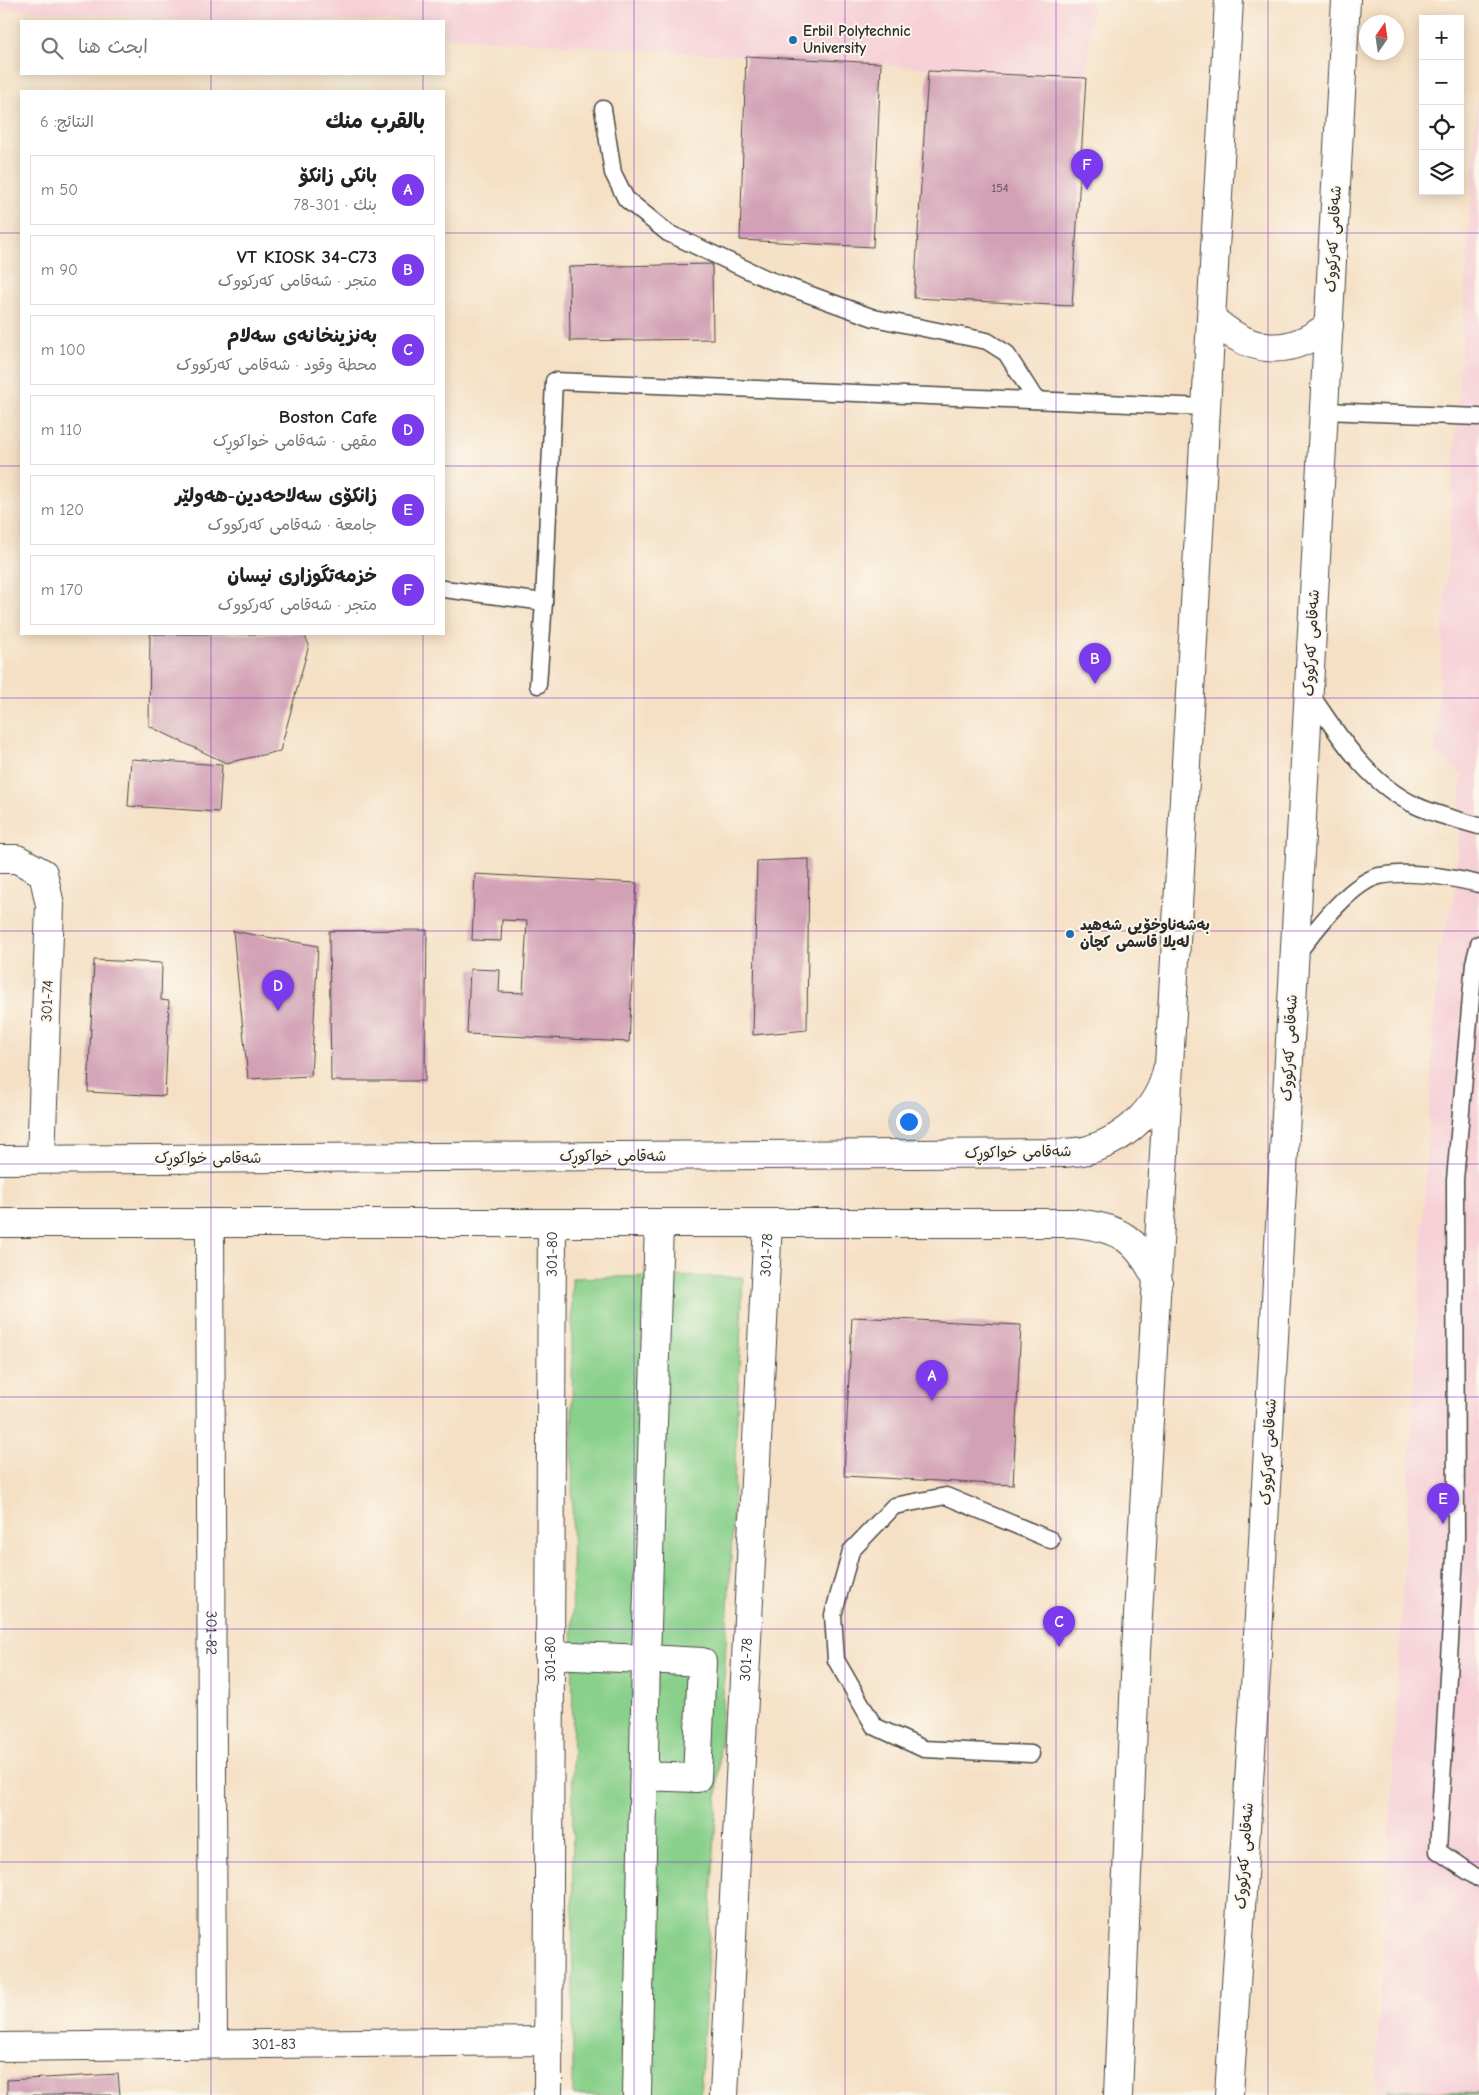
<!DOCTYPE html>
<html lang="ar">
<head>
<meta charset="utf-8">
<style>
  :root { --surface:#fff; --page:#f6f6f6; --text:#222; --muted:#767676; --line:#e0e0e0; --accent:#7c3aed }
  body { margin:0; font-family:"Comic Neue","Playpen Sans Arabic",sans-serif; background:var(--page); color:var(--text); direction:rtl }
  .controls { position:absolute; right:15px; top:15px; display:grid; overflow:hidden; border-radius:0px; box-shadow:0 2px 12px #0003 }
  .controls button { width:45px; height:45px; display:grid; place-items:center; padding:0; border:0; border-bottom:1px solid var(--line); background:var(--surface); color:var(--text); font:25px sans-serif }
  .compass { position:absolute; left:1359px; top:15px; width:45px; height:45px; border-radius:50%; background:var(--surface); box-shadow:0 2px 12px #0003; rotate:13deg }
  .you { position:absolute; left:908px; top:1121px; width:18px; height:18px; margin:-12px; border:4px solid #fff; border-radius:50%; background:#1a73e8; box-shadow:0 0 0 8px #1a73e833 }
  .badge { display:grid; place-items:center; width:32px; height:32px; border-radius:50%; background:var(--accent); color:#fff; font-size:16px; font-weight:700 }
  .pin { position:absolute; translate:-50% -41px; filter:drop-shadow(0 1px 2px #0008) }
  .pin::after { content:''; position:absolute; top:26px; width:18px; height:15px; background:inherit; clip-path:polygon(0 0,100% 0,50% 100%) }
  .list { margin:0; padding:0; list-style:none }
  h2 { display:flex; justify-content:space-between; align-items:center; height:65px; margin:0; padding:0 20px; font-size:21px }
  h2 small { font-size:16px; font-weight:400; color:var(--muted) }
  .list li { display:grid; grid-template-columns:32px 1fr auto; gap:15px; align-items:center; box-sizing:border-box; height:70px; margin:0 10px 10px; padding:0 10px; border:1px solid var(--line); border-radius:0px }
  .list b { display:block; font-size:19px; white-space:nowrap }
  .list p { margin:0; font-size:16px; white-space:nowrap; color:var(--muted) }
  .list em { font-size:16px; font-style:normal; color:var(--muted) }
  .icon { flex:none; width:28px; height:28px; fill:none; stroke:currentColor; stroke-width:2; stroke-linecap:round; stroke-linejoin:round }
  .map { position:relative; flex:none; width:1479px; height:2095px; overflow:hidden; direction:ltr }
  .search { position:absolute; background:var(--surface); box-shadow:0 2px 12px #0003; left:20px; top:20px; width:425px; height:55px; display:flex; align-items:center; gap:12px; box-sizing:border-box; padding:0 18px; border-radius:0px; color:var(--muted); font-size:19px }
  .panel { position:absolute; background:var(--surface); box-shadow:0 2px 12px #0003; left:20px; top:90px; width:425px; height:545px; border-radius:0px; direction:rtl }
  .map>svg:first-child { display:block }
</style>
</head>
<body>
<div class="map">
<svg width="1479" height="2095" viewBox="0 0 1479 2095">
  <rect width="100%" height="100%" fill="#fbf7ec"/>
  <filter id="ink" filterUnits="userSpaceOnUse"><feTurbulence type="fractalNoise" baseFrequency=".02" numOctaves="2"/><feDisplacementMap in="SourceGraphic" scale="10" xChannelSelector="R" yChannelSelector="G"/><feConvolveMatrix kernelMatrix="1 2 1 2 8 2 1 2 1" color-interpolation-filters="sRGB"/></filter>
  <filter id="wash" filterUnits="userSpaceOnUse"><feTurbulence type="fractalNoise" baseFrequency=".0096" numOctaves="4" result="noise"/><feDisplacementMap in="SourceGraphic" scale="20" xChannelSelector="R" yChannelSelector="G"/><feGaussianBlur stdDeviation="1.12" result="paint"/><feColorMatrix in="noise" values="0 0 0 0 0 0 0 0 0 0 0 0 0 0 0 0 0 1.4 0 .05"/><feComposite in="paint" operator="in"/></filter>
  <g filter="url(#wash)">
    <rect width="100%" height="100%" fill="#f5e0c5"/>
    <g fill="#f6cfd7">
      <polygon points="0,0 1092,0 1086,78 444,37 444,21 202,21 0,8"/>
      <polygon points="1479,79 1479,2095 1375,2095 1438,952 1454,903 1462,774 1435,753"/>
    </g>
    <g fill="#89d08b" stroke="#5a7e5b">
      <polygon points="657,1276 743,1277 731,1557 700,2095 573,2095 572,1278"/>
      <polygon points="1387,2089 1479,2094 1479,2095 1387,2095"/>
    </g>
    <g id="blocks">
      <g fill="#d2a1b5">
        <polygon points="746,56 881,63 873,247 740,240"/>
        <polygon points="928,71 1086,78 1072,306 914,298"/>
        <polygon points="712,264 713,339 570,341 569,267"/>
        <polygon points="150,634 304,634 309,645 280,751 226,763 149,726"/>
        <polygon points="131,759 222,765 219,812 128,806"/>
        <polygon points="809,859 807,1030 753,1035 757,861"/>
        <polygon points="475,874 637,883 629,1042 467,1034 470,969 500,970 499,992 523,993 527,921 502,920 501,941 472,940"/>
        <polygon points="427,930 425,1081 331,1081 329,931"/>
        <polygon points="233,931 318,946 311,1076 248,1079"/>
        <polygon points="94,960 162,963 161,1000 169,1001 165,1096 88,1092"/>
        <polygon points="852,1317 1021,1325 1013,1485 844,1476"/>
        <polygon points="118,2074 120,2095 7,2095 7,2080"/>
      </g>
    </g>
  </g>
  <g filter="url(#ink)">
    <use href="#blocks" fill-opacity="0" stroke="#494642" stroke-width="1"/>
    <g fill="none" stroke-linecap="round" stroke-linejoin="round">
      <defs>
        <g id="lane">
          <polyline points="603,109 613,173 626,199 668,233 767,279 874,318 987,341 1006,353 1036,400"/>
          <polyline points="1324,411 1479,417"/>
          <polyline points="444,589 544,602 554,381 1206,407"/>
          <polyline points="538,685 544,602"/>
          <path d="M1309,692c30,44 58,91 108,114 19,9 42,14 62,20"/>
          <polyline points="1479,944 1474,963 1455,1180 1456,1537 1438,1851 1479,1879"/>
          <path d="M1296,955c18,-23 54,-72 83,-79 30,-6 71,1 100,8"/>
          <polyline points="1031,1754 924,1749 874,1726 836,1660 833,1615 851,1551 894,1506 946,1496 1051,1540"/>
        </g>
        <g id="street">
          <polyline points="0,859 17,859 43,873 50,905 41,1159"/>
          <path id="s1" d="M210,1223l3,821"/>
          <polyline points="549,1655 646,1659 659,1223"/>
          <path id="s2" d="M0,2047l546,-6"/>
          <path id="s3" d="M548,2095l4,-872"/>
          <polyline points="637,2095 646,1659 702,1662 697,1778 644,1776"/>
          <path id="s4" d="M724,2095l44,-872"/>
        </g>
        <g id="secondary">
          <path d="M0,1160l1064,-7c9,-1 19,-1 27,-4 36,-11 68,-41 76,-79"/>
          <path d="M0,1223h1075c46,5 62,16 83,58"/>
        </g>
        <g id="highway">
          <path d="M1211,318c39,35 76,41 118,7"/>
          <polyline points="1118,2095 1136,1651 1229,0"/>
          <polyline points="1229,2095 1256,1672 1346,0"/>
        </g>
      </defs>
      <use href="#lane" stroke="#494642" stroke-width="19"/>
      <use href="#street" stroke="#494642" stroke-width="30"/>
      <use href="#secondary" stroke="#494642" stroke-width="30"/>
      <use href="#highway" stroke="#494642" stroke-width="30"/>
      <use href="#lane" stroke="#fff" stroke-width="16"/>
      <use href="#street" stroke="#fff" stroke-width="28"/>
      <use href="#secondary" stroke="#fff" stroke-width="28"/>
      <use href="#highway" stroke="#fff" stroke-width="28"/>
    </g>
  </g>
  <path fill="none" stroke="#7b2cbf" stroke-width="1" stroke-opacity="0.55" d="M211,0v21M423,0v21M634,0v2095M845,0v2095M1056,0v2095M1268,0v2095M211,74v17M423,74v17M0,233h21M444,233h1035M0,466h21M444,466h1035M211,634v1461M423,634v1461M0,698h1479M0,931h1479M0,1164h1479M0,1397h1479M0,1629h1479M0,1862h1479"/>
  <g fill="#1f6fb2" stroke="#fbf7ec" stroke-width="2">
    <circle cx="793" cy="40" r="5"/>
    <circle cx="1070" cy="934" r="5"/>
  </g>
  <g text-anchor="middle" stroke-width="4" stroke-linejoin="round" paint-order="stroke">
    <g font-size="12" fill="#55484e">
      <text x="1000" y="192">154</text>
    </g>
    <g font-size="15" font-weight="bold" fill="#2b2b2b" stroke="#fbf7ec" text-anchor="start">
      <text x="803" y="36">Erbil Polytechnic<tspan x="803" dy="17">University</tspan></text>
      <text x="1080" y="930">بەشەناوخۆیی شەهید<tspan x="1080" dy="17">لەیلا قاسمی کچان</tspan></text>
    </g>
    <g font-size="15" fill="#2b2b2b" stroke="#fbf7ec">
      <text transform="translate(1333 239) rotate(-87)" y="5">شەقامی کەرکووک</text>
      <text transform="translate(1311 643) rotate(-87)" y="5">شەقامی کەرکووک</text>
      <text transform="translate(47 1001) rotate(-88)" y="5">301-74</text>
      <text transform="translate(1289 1048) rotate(-87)" y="5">شەقامی کەرکووک</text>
      <text transform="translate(1018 1152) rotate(-1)" y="5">شەقامی خواکوڕک</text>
      <text x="613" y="1161">شەقامی خواکوڕک</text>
      <text x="208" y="1163">شەقامی خواکوڕک</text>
      <text dy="5" stroke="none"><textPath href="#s3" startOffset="841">301-80</textPath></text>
      <text dy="5" stroke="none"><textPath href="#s4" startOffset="841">301-78</textPath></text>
      <text transform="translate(1268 1452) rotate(-87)" y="5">شەقامی کەرکووک</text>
      <text dy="5" stroke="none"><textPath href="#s1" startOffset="410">301-82</textPath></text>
      <text dy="5" stroke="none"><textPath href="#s3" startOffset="436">301-80</textPath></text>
      <text dy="5" stroke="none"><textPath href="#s4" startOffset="436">301-78</textPath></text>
      <text transform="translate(1244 1856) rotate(-86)" y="5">شەقامی کەرکووک</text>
      <text dy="5" stroke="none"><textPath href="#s2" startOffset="274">301-83</textPath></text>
    </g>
  </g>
</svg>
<div class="controls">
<button>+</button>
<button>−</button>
<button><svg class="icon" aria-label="locate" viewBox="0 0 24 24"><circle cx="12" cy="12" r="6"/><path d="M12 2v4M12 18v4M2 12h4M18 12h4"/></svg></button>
<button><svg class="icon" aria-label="layers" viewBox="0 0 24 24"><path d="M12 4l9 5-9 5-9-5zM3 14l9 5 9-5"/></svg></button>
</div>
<svg class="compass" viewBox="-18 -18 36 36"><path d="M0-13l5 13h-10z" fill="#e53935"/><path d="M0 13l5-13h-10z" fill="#767676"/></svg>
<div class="you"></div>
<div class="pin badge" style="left:932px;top:1401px">A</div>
<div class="pin badge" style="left:1095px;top:684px">B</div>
<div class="pin badge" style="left:1059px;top:1647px">C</div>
<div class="pin badge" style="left:278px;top:1011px">D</div>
<div class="pin badge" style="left:1443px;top:1524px">E</div>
<div class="pin badge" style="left:1087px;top:190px">F</div>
<div class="search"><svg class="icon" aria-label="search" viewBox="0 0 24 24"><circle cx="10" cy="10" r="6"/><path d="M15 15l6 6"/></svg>ابحث هنا</div>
<section class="panel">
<h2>بالقرب منك<small>النتائج: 6</small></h2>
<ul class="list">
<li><span class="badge">A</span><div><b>بانکی زانکۆ</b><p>بنك · 301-78</p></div><em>50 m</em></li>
<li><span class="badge">B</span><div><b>VT KIOSK 34-C73</b><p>متجر · شەقامی کەرکووک</p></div><em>90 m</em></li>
<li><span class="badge">C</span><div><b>بەنزینخانەی سەلام</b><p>محطة وقود · شەقامی کەرکووک</p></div><em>100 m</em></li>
<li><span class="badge">D</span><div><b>Boston Cafe</b><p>مقهى · شەقامی خواکوڕک</p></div><em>110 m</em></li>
<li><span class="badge">E</span><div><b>زانکۆی سەلاحەدین-هەولێر</b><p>جامعة · شەقامی کەرکووک</p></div><em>120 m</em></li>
<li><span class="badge">F</span><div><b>خزمەتگوزاری نیسان</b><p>متجر · شەقامی کەرکووک</p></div><em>170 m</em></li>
</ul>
</section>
</div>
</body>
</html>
